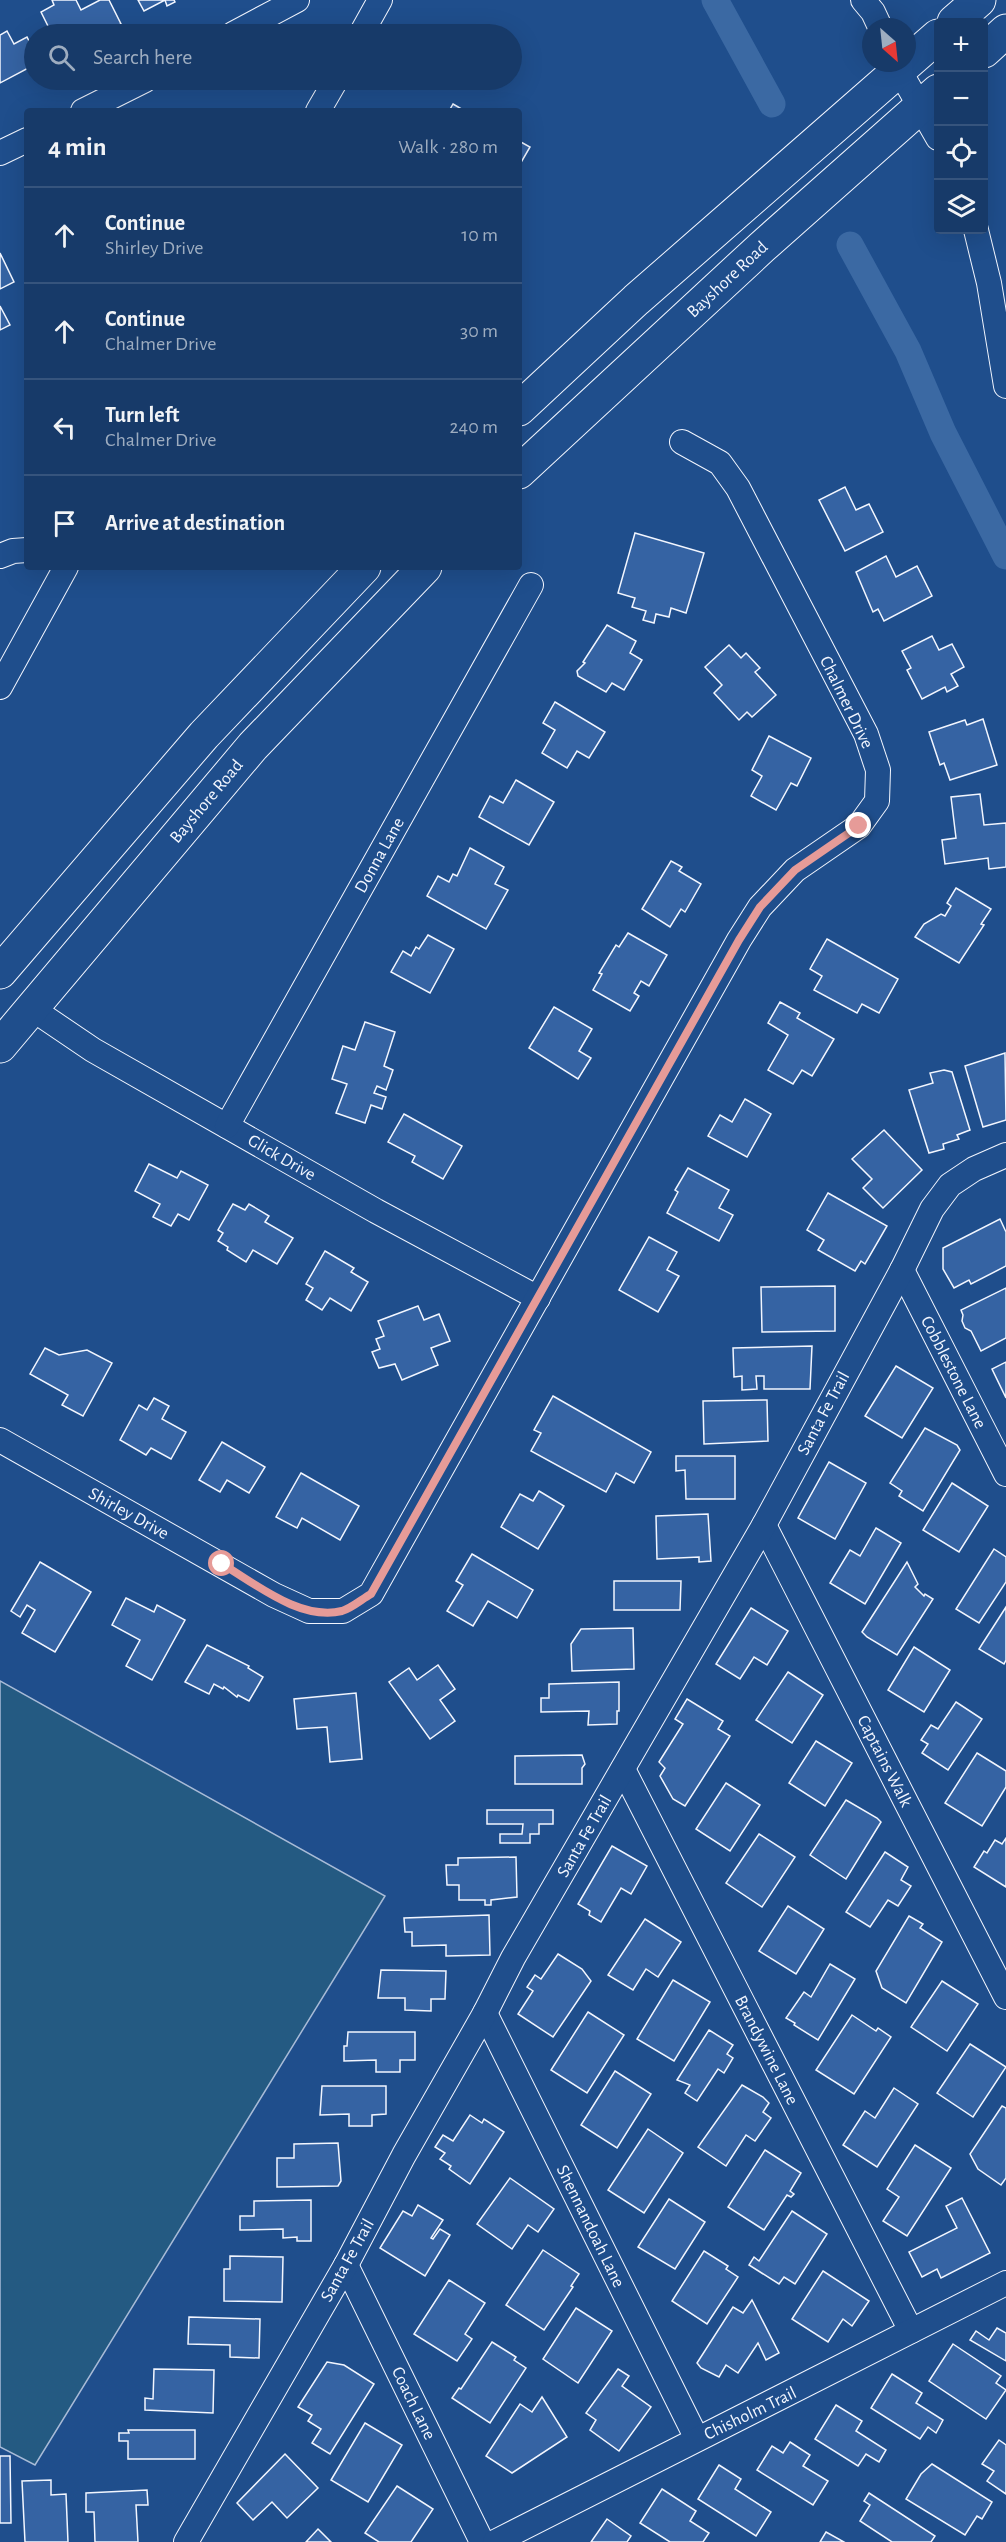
<!DOCTYPE html>
<html lang="en">
<head>
<meta charset="utf-8">
<style>
  :root { --surface:#173a69; --page:#244571; --text:#f1f3f6; --muted:#9eadc0; --line:#36547d }
  body { margin:0; font-family:"Alegreya Sans",sans-serif; background:var(--page); color:var(--text) }
  .controls { position:absolute; right:18px; top:18px; display:grid; overflow:hidden; border-radius:6px; box-shadow:0 6px 24px #0002 }
  .controls button { width:54px; height:54px; display:grid; place-items:center; padding:0; border:0; border-bottom:2px solid var(--line); background:var(--surface); color:var(--text); font:30px sans-serif }
  .compass { position:absolute; left:862px; top:18px; width:54px; height:54px; border-radius:50%; background:var(--surface); box-shadow:0 6px 24px #0002; rotate:153deg }
  .stop { position:absolute; width:18px; height:18px; margin:-14px; border:4px solid #e69b98; border-radius:50%; background:#fff }
  .stop.end { background:#e69b98; border-color:#fff; box-shadow:0 2px 6px #0008 }
  .list { margin:0; padding:0; list-style:none }
  h2 { display:flex; justify-content:space-between; align-items:center; height:78px; margin:0; padding:0 24px; font-size:26px }
  h2 small { font-size:20px; font-weight:400; color:var(--muted) }
  .list li { display:grid; grid-template-columns:39px 1fr auto; gap:18px; align-items:center; box-sizing:border-box; height:96px; padding:0 24px; border-top:2px solid var(--line) }
  .list b { display:block; font-size:22px; white-space:nowrap }
  .list p { margin:0; font-size:20px; white-space:nowrap; color:var(--muted) }
  .list em { font-size:20px; font-style:normal; color:var(--muted) }
  .icon { flex:none; width:33px; height:33px; fill:none; stroke:currentColor; stroke-width:2; stroke-linecap:round; stroke-linejoin:round }
  .map { position:relative; flex:none; width:1006px; height:2542px; overflow:hidden }
  .search { position:absolute; background:var(--surface); box-shadow:0 6px 24px #0002; left:24px; top:24px; width:498px; height:66px; display:flex; align-items:center; gap:15px; box-sizing:border-box; padding:0 21px; border-radius:33px; color:var(--muted); font-size:22px }
  .panel { position:absolute; background:var(--surface); box-shadow:0 6px 24px #0002; left:24px; top:108px; width:498px; height:462px; border-radius:6px }
  .map>svg:first-child { display:block }
</style>
</head>
<body>
<div class="map">
<svg width="1006" height="2542" viewBox="0 0 1006 2542">
  <rect width="100%" height="100%" fill="#1f4e8c"/>
  <polygon fill="#245a82" stroke="#a8bbd7" stroke-width="1.5" points="0,1681 385,1896 35,2465 0,2447"/>
  <g fill="none" stroke-linecap="round" stroke-linejoin="round">
    <g stroke="#3b69a3" stroke-width="27">
      <polyline points="715,0 772,104"/>
      <polyline points="850,245 908,351 943,433 1006,556"/>
    </g>
  </g>
  <g fill="#3563a3" stroke="#f2f6ff" stroke-width="1.5">
    <polygon points="52,0 76,0 81,10 100,0 109,0 121,24 100,34 52,34 41,12 54,5"/>
    <polygon points="138,0 174,0 175,2 167,6 165,0 144,11"/>
    <polygon points="7,31 14,44 27,37 34,51 34,65 0,83 0,35"/>
    <polygon points="453,104 465,111 449,111"/>
    <polygon points="519,141 530,147 519,166"/>
    <polygon points="0,253 14,282 0,289"/>
    <polygon points="0,306 10,325 0,330"/>
    <polygon points="845,487 856,510 869,504 883,532 845,551 819,500"/>
    <polygon points="635,533 704,553 686,613 671,608 669,617 656,614 654,623 643,620 646,611 632,607 635,598 618,593"/>
    <polygon points="886,556 896,577 917,566 932,596 884,621 878,609 873,612 856,572"/>
    <polygon points="607,625 636,641 630,653 642,660 624,690 612,683 606,692 578,676 577,671 585,663 583,662"/>
    <polygon points="932,636 939,650 952,644 964,667 951,674 958,686 947,692 945,687 922,699 907,670 911,668 902,651"/>
    <polygon points="729,645 741,658 746,653 760,668 755,672 776,695 752,717 747,712 739,720 714,693 722,685 705,667"/>
    <polygon points="555,702 605,732 589,758 577,751 567,768 542,753 555,730 543,723"/>
    <polygon points="983,719 997,765 950,780 944,763 940,765 929,732 965,720 967,725"/>
    <polygon points="769,736 811,758 797,786 791,783 776,810 751,796 762,776 752,770"/>
    <polygon points="516,780 554,802 529,845 479,817 490,796 503,803"/>
    <polygon points="980,794 984,825 1006,823 1006,867 989,869 988,858 945,864 942,840 956,838 951,797"/>
    <polygon points="470,848 504,867 495,884 508,890 486,929 427,896 438,876 449,882 453,874 457,876"/>
    <polygon points="671,861 682,867 679,871 701,884 685,912 681,909 670,927 642,909"/>
    <polygon points="956,888 991,909 981,924 984,925 959,963 915,937 924,924 941,914 945,916 951,906 947,903"/>
    <polygon points="628,933 667,955 649,986 641,981 634,993 639,996 630,1011 593,990 602,974 599,973 616,945 619,947"/>
    <polygon points="428,935 454,949 430,993 391,972 403,951 411,956 416,947 419,949"/>
    <polygon points="827,939 898,979 879,1013 862,1004 857,1013 814,990 822,976 810,969"/>
    <polygon points="780,1002 800,1013 797,1018 834,1039 812,1076 802,1070 793,1084 768,1070 788,1035 768,1023"/>
    <polygon points="554,1007 592,1029 579,1051 591,1058 578,1079 529,1048"/>
    <polygon points="365,1022 395,1032 384,1066 393,1070 386,1090 377,1086 374,1093 386,1097 382,1109 371,1105 365,1123 336,1113 347,1084 332,1079 343,1046 355,1050"/>
    <polygon points="1005,1053 1006,1120 983,1127 965,1066"/>
    <polygon points="944,1070 952,1072 970,1130 957,1135 959,1139 943,1144 944,1149 929,1153 909,1090 933,1083 930,1073"/>
    <polygon points="745,1099 771,1114 747,1157 708,1136 720,1115 732,1122"/>
    <polygon points="404,1114 462,1146 443,1179 412,1162 415,1156 388,1142"/>
    <polygon points="884,1130 922,1170 883,1208 863,1188 872,1179 852,1159"/>
    <polygon points="149,1164 177,1178 181,1171 208,1185 189,1220 178,1214 171,1226 153,1217 160,1204 135,1191"/>
    <polygon points="688,1168 729,1190 719,1208 733,1215 719,1241 667,1213 678,1192 675,1190"/>
    <polygon points="828,1193 887,1226 865,1264 861,1261 855,1271 818,1250 824,1240 807,1230"/>
    <polygon points="233,1204 245,1210 249,1204 269,1216 265,1222 293,1238 277,1264 253,1250 246,1262 227,1250 228,1247 218,1241 223,1233 218,1230"/>
    <polygon points="1000,1219 1006,1232 1006,1266 971,1284 969,1280 954,1288 943,1269 943,1248"/>
    <polygon points="649,1237 677,1252 667,1270 679,1276 658,1312 619,1290"/>
    <polygon points="325,1251 354,1268 351,1272 368,1282 351,1311 330,1298 322,1310 306,1300 313,1288 306,1284"/>
    <polygon points="835,1286 835,1331 762,1332 761,1287"/>
    <polygon points="1006,1288 1006,1338 981,1351 971,1331 965,1328 962,1321 963,1315 961,1310"/>
    <polygon points="418,1306 424,1320 439,1314 450,1341 431,1348 438,1365 402,1380 395,1364 379,1368 372,1352 380,1349 376,1339 384,1336 378,1321"/>
    <polygon points="812,1346 810,1389 764,1389 764,1376 756,1376 757,1389 742,1390 742,1376 734,1377 733,1348"/>
    <polygon points="45,1348 59,1355 87,1350 112,1363 83,1416 62,1405 68,1395 30,1374"/>
    <polygon points="1006,1362 1006,1398 992,1369"/>
    <polygon points="896,1366 933,1388 902,1438 865,1416"/>
    <polygon points="553,1396 651,1452 634,1483 616,1473 606,1492 531,1451 541,1433 534,1430"/>
    <polygon points="154,1398 169,1406 162,1419 186,1432 171,1459 151,1448 146,1455 120,1440 139,1405 147,1410"/>
    <polygon points="767,1400 768,1441 704,1444 703,1401"/>
    <polygon points="925,1428 957,1445 960,1450 923,1511 899,1496 902,1491 890,1483"/>
    <polygon points="222,1442 265,1467 249,1493 227,1480 220,1492 199,1480"/>
    <polygon points="676,1456 735,1456 735,1499 686,1499 685,1470 676,1471"/>
    <polygon points="829,1462 866,1483 835,1539 798,1518"/>
    <polygon points="301,1473 359,1506 340,1540 302,1518 297,1528 276,1517"/>
    <polygon points="952,1483 988,1506 959,1552 923,1530"/>
    <polygon points="539,1491 564,1506 538,1549 501,1527 520,1494 533,1501"/>
    <polygon points="708,1514 711,1561 699,1562 699,1557 657,1559 656,1516"/>
    <polygon points="876,1528 901,1543 865,1604 830,1583 850,1550 860,1556"/>
    <polygon points="994,1549 1006,1557 1006,1582 979,1623 956,1609"/>
    <polygon points="472,1554 533,1590 517,1618 488,1601 473,1626 447,1611 463,1585 456,1581"/>
    <polygon points="40,1562 91,1592 55,1652 22,1633 35,1610 27,1605 20,1617 11,1611"/>
    <polygon points="907,1562 918,1584 915,1587 924,1596 925,1594 933,1599 897,1655 867,1637 862,1632"/>
    <polygon points="614,1581 681,1581 680,1610 614,1610"/>
    <polygon points="126,1598 154,1612 157,1605 185,1620 152,1680 126,1666 140,1640 112,1625"/>
    <polygon points="1006,1607 1006,1660 1004,1664 979,1649"/>
    <polygon points="751,1608 788,1631 767,1665 754,1657 740,1679 716,1664"/>
    <polygon points="633,1628 634,1669 572,1671 571,1644 581,1629"/>
    <polygon points="207,1645 249,1666 248,1668 263,1677 249,1701 238,1695 237,1697 224,1687 223,1689 214,1684 209,1694 185,1682"/>
    <polygon points="914,1647 950,1670 924,1712 888,1690"/>
    <polygon points="438,1665 455,1689 440,1700 455,1721 430,1739 389,1682 409,1668 417,1680"/>
    <polygon points="788,1672 823,1695 792,1743 756,1720"/>
    <polygon points="619,1682 619,1711 617,1711 617,1724 588,1725 589,1711 541,1712 541,1698 549,1698 549,1684"/>
    <polygon points="356,1693 362,1759 330,1762 327,1727 297,1729 294,1699"/>
    <polygon points="687,1699 723,1721 718,1729 730,1736 685,1806 673,1799 660,1776 665,1768 659,1762 683,1724 675,1719"/>
    <polygon points="956,1702 982,1719 948,1770 922,1753 928,1744 921,1740 931,1725 938,1729"/>
    <polygon points="816,1741 852,1763 825,1806 789,1783"/>
    <polygon points="977,1753 1006,1771 1006,1787 982,1826 945,1803"/>
    <polygon points="582,1755 585,1764 582,1768 582,1784 515,1784 515,1756"/>
    <polygon points="726,1783 760,1805 730,1851 696,1829"/>
    <polygon points="846,1800 877,1818 881,1822 846,1879 810,1855"/>
    <polygon points="487,1810 553,1810 553,1824 539,1824 539,1834 530,1834 530,1843 500,1843 500,1834 522,1834 523,1824 487,1824"/>
    <polygon points="759,1834 795,1857 762,1907 726,1883"/>
    <polygon points="1006,1838 1006,1887 974,1867 984,1851 987,1853 995,1840 1002,1844"/>
    <polygon points="612,1846 647,1866 631,1894 621,1888 601,1922 589,1915 590,1911 578,1904"/>
    <polygon points="885,1852 908,1867 901,1880 911,1886 898,1906 888,1900 870,1927 846,1912"/>
    <polygon points="516,1857 517,1897 491,1900 491,1905 485,1905 485,1900 459,1900 459,1885 447,1885 446,1865 458,1865 458,1858"/>
    <polygon points="788,1906 824,1929 796,1974 759,1951"/>
    <polygon points="489,1915 490,1955 446,1956 446,1945 412,1946 412,1932 405,1932 404,1918"/>
    <polygon points="909,1916 923,1924 920,1928 942,1942 906,2003 882,1988 876,1971"/>
    <polygon points="645,1919 681,1942 658,1977 646,1969 633,1990 608,1975"/>
    <polygon points="558,1954 582,1969 591,1981 553,2037 518,2014 533,1991 527,1987 535,1975 541,1979"/>
    <polygon points="830,1964 855,1979 818,2040 794,2025 795,2023 786,2018 804,1992 811,1997"/>
    <polygon points="381,1970 446,1971 445,1999 431,1999 431,2011 405,2010 405,1998 378,1998"/>
    <polygon points="673,1980 710,2002 674,2061 637,2039"/>
    <polygon points="942,1981 978,2004 947,2051 911,2027"/>
    <polygon points="588,2012 624,2035 587,2093 551,2070"/>
    <polygon points="852,2015 876,2031 878,2028 891,2037 854,2094 816,2070"/>
    <polygon points="709,2030 733,2045 727,2054 733,2058 724,2073 718,2069 697,2101 685,2093 690,2085 677,2080"/>
    <polygon points="348,2032 415,2032 415,2060 400,2060 400,2072 376,2072 376,2060 344,2061 344,2046 347,2046"/>
    <polygon points="970,2044 1006,2067 973,2117 937,2093"/>
    <polygon points="615,2071 651,2094 617,2148 581,2125"/>
    <polygon points="742,2085 763,2097 769,2103 763,2112 771,2118 755,2141 746,2135 726,2166 698,2147"/>
    <polygon points="322,2086 386,2086 386,2114 372,2115 372,2126 349,2126 349,2114 320,2115"/>
    <polygon points="894,2088 918,2104 877,2167 843,2145 865,2111 875,2118"/>
    <polygon points="1002,2106 1006,2108 1006,2178 1001,2185 978,2169 970,2154"/>
    <polygon points="470,2115 482,2123 484,2119 504,2132 470,2184 449,2169 451,2166 440,2159 445,2153 435,2147 443,2135 453,2141"/>
    <polygon points="648,2129 683,2153 644,2213 608,2190"/>
    <polygon points="338,2143 341,2181 338,2186 277,2187 277,2158 294,2158 294,2144"/>
    <polygon points="915,2145 951,2168 907,2236 883,2221 899,2197 887,2189"/>
    <polygon points="765,2150 801,2173 790,2191 794,2194 791,2197 787,2195 764,2230 728,2207"/>
    <polygon points="510,2178 554,2209 538,2232 528,2225 512,2249 477,2224"/>
    <polygon points="962,2198 990,2253 941,2278 937,2269 922,2277 909,2252 957,2228 946,2206"/>
    <polygon points="669,2199 705,2222 675,2269 638,2247"/>
    <polygon points="311,2200 311,2241 297,2241 297,2237 283,2238 283,2229 240,2230 240,2216 254,2216 254,2201"/>
    <polygon points="418,2205 443,2220 431,2238 433,2239 440,2229 450,2235 425,2276 380,2248 403,2211 412,2216"/>
    <polygon points="792,2211 827,2234 795,2284 784,2277 779,2284 749,2265 754,2257 759,2261"/>
    <polygon points="543,2250 579,2274 571,2286 573,2287 544,2330 506,2305"/>
    <polygon points="704,2251 728,2266 726,2269 738,2277 707,2324 672,2301"/>
    <polygon points="230,2256 283,2257 282,2302 224,2301 224,2269 230,2269"/>
    <polygon points="823,2271 869,2301 852,2326 843,2319 828,2342 792,2319"/>
    <polygon points="449,2280 485,2303 465,2334 472,2339 457,2361 414,2334"/>
    <polygon points="752,2300 779,2353 766,2360 758,2343 738,2373 726,2365 719,2377 701,2368 697,2363 733,2307 743,2313"/>
    <polygon points="576,2308 612,2331 578,2383 543,2359"/>
    <polygon points="189,2317 260,2319 259,2358 230,2357 230,2345 188,2344"/>
    <polygon points="997,2328 1006,2333 1006,2361 970,2340 976,2331 989,2340"/>
    <polygon points="492,2342 516,2357 514,2360 526,2368 490,2423 452,2398 459,2388 461,2389"/>
    <polygon points="953,2344 1001,2376 996,2383 1006,2390 986,2419 929,2381"/>
    <polygon points="327,2362 344,2365 374,2384 330,2454 312,2443 321,2429 308,2421 312,2415 298,2407"/>
    <polygon points="154,2369 214,2370 213,2413 145,2410 145,2398 153,2399"/>
    <polygon points="618,2369 629,2376 622,2386 651,2407 619,2451 590,2430 596,2420 586,2413"/>
    <polygon points="892,2374 922,2393 916,2403 943,2420 936,2433 928,2427 920,2439 871,2408"/>
    <polygon points="542,2397 567,2437 512,2473 486,2456 520,2404 532,2412"/>
    <polygon points="836,2405 862,2421 856,2431 886,2450 879,2462 866,2454 858,2466 815,2439"/>
    <polygon points="365,2423 402,2445 368,2502 331,2480"/>
    <polygon points="128,2430 195,2430 195,2459 128,2459 128,2441 119,2441 119,2433 129,2433"/>
    <polygon points="999,2440 1006,2445 1006,2494 987,2481 994,2471 982,2464"/>
    <polygon points="790,2442 810,2455 803,2466 828,2481 813,2505 757,2470 772,2446 783,2453"/>
    <polygon points="285,2454 318,2488 287,2518 272,2502 253,2520 237,2503"/>
    <polygon points="0,2456 10,2456 11,2523 0,2523"/>
    <polygon points="932,2464 992,2502 982,2519 977,2516 965,2535 906,2499 921,2474"/>
    <polygon points="719,2465 741,2479 735,2489 771,2512 756,2536 698,2499"/>
    <polygon points="51,2480 51,2495 66,2494 68,2542 25,2542 22,2481"/>
    <polygon points="397,2486 433,2509 411,2542 379,2542 365,2533"/>
    <polygon points="662,2489 696,2511 690,2521 709,2533 703,2542 670,2542 640,2523"/>
    <polygon points="147,2490 148,2505 136,2505 138,2542 95,2542 94,2512 86,2512 86,2493"/>
    <polygon points="869,2493 935,2536 931,2542 892,2542 860,2521 870,2505 864,2501"/>
    <polygon points="607,2519 631,2536 627,2542 591,2542"/>
    <polygon points="318,2529 331,2542 306,2542"/>
    <polygon points="826,2532 844,2542 820,2542"/>
  </g>
  <g fill="none" stroke-linecap="round" stroke-linejoin="round">
    <defs>
      <g id="minor">
        <polyline points="863,0 873,12 880,27"/>
        <polyline points="233,34 297,0"/>
        <polyline points="361,34 380,0"/>
        <polyline points="895,63 938,138"/>
        <polyline points="83,111 145,80"/>
        <polyline points="318,111 336,80"/>
        <polyline points="0,153 27,140"/>
        <polyline points="976,230 989,283 1006,386"/>
        <polyline points="0,556 13,551 27,550"/>
        <polyline points="0,687 66,567"/>
        <polyline points="31,1008 93,1050 376,1211 538,1298"/>
        <polyline points="227,1126 531,585"/>
        <polyline points="902,1270 1006,1474"/>
        <polyline points="0,1440 274,1595 309,1611 343,1611 371,1594 739,940 760,907 795,870 859,826 877,801 878,770 866,734 738,488 720,463 682,442"/>
        <polyline points="764,1525 1006,1997"/>
        <polyline points="623,1769 911,2331"/>
        <polyline points="485,2013 697,2439"/>
        <polyline points="346,2265 482,2542"/>
        <polyline points="186,2542 346,2265 404,2155 485,2013 513,1958 764,1525 902,1270 932,1209 950,1185 974,1169 1006,1155"/>
        <polyline points="495,2542 1006,2283"/>
      </g>
      <g id="primary">
        <polyline points="954,22 979,0"/>
        <polyline points="984,51 1006,31"/>
        <polyline points="519,409 636,300 938,36"/>
        <polyline points="519,472 762,247 938,91"/>
        <polyline points="0,972 204,735 364,567"/>
        <polyline points="0,1046 253,746 425,567"/>
      </g>
    </defs>
    <use href="#minor" stroke="#f2f6ff" stroke-width="26"/>
    <use href="#primary" stroke="#f2f6ff" stroke-width="35"/>
    <use href="#minor" stroke="#1f4e8c" stroke-width="24"/>
    <use href="#primary" stroke="#1f4e8c" stroke-width="33"/>
  </g>
  <g fill="none" stroke-linecap="round" stroke-linejoin="round">
    <path stroke="#e69b98" stroke-width="8" d="M222,1564c34,20 78,57 120,47 10,-3 20,-12 29,-17l368,-654 21,-33 35,-37 64,-44"/>
  </g>
  <g text-anchor="middle" stroke-width="4.5" stroke-linejoin="round" paint-order="stroke">
    <g font-size="18" fill="#f2f6ff" stroke="#1f4e8c">
      <text transform="translate(727 279) rotate(-43)" y="6">Bayshore Road</text>
      <text transform="translate(847 702) rotate(64)" y="6">Chalmer Drive</text>
      <text transform="translate(206 801) rotate(-50)" y="6">Bayshore Road</text>
      <text transform="translate(379 855) rotate(-61)" y="6">Donna Lane</text>
      <text transform="translate(282 1157) rotate(30)" y="6">Glick Drive</text>
      <text transform="translate(954 1372) rotate(63)" y="6">Cobblestone Lane</text>
      <text transform="translate(823 1413) rotate(-62)" y="6">Santa Fe Trail</text>
      <text transform="translate(129 1513) rotate(29)" y="6">Shirley Drive</text>
      <text transform="translate(885 1761) rotate(63)" y="6">Captains Walk</text>
      <text transform="translate(584 1836) rotate(-60)" y="6">Santa Fe Trail</text>
      <text transform="translate(767 2050) rotate(63)" y="6">Brandywine Lane</text>
      <text transform="translate(591 2226) rotate(64)" y="6">Shennandoah Lane</text>
      <text transform="translate(347 2260) rotate(-61)" y="6">Santa Fe Trail</text>
      <text transform="translate(414 2403) rotate(64)" y="6">Coach Lane</text>
      <text transform="translate(750 2413) rotate(-26)" y="6">Chisholm Trail</text>
    </g>
  </g>
</svg>
<div class="controls">
<button>+</button>
<button>−</button>
<button><svg class="icon" aria-label="locate" viewBox="0 0 24 24"><circle cx="12" cy="12" r="6"/><path d="M12 2v4M12 18v4M2 12h4M18 12h4"/></svg></button>
<button><svg class="icon" aria-label="layers" viewBox="0 0 24 24"><path d="M12 4l9 5-9 5-9-5zM3 14l9 5 9-5"/></svg></button>
</div>
<svg class="compass" viewBox="-18 -18 36 36"><path d="M0-13l5 13h-10z" fill="#e53935"/><path d="M0 13l5-13h-10z" fill="#9eadc0"/></svg>
<div class="stop" style="left:222px;top:1564px"></div>
<div class="stop end" style="left:859px;top:826px"></div>
<div class="search"><svg class="icon" aria-label="search" viewBox="0 0 24 24"><circle cx="10" cy="10" r="6"/><path d="M15 15l6 6"/></svg>Search here</div>
<section class="panel">
<h2>4 min<small>Walk · 280 m</small></h2>
<ul class="list">
<li><svg class="icon" aria-label="ahead" viewBox="0 0 24 24"><path d="M12 20V5M6 11l6-6 6 6"/></svg><div><b>Continue</b><p>Shirley Drive</p></div><em>10 m</em></li>
<li><svg class="icon" aria-label="ahead" viewBox="0 0 24 24"><path d="M12 20V5M6 11l6-6 6 6"/></svg><div><b>Continue</b><p>Chalmer Drive</p></div><em>30 m</em></li>
<li><svg class="icon" aria-label="left" viewBox="0 0 24 24"><path d="M17 20v-9H6M10 6l-5 5 5 5"/></svg><div><b>Turn left</b><p>Chalmer Drive</p></div><em>240 m</em></li>
<li><svg class="icon" aria-label="arrive" viewBox="0 0 24 24"><path d="M6 21V4h12l-3 4 3 4H6"/></svg><div><b>Arrive at destination</b></div></li>
</ul>
</section>
</div>
</body>
</html>
